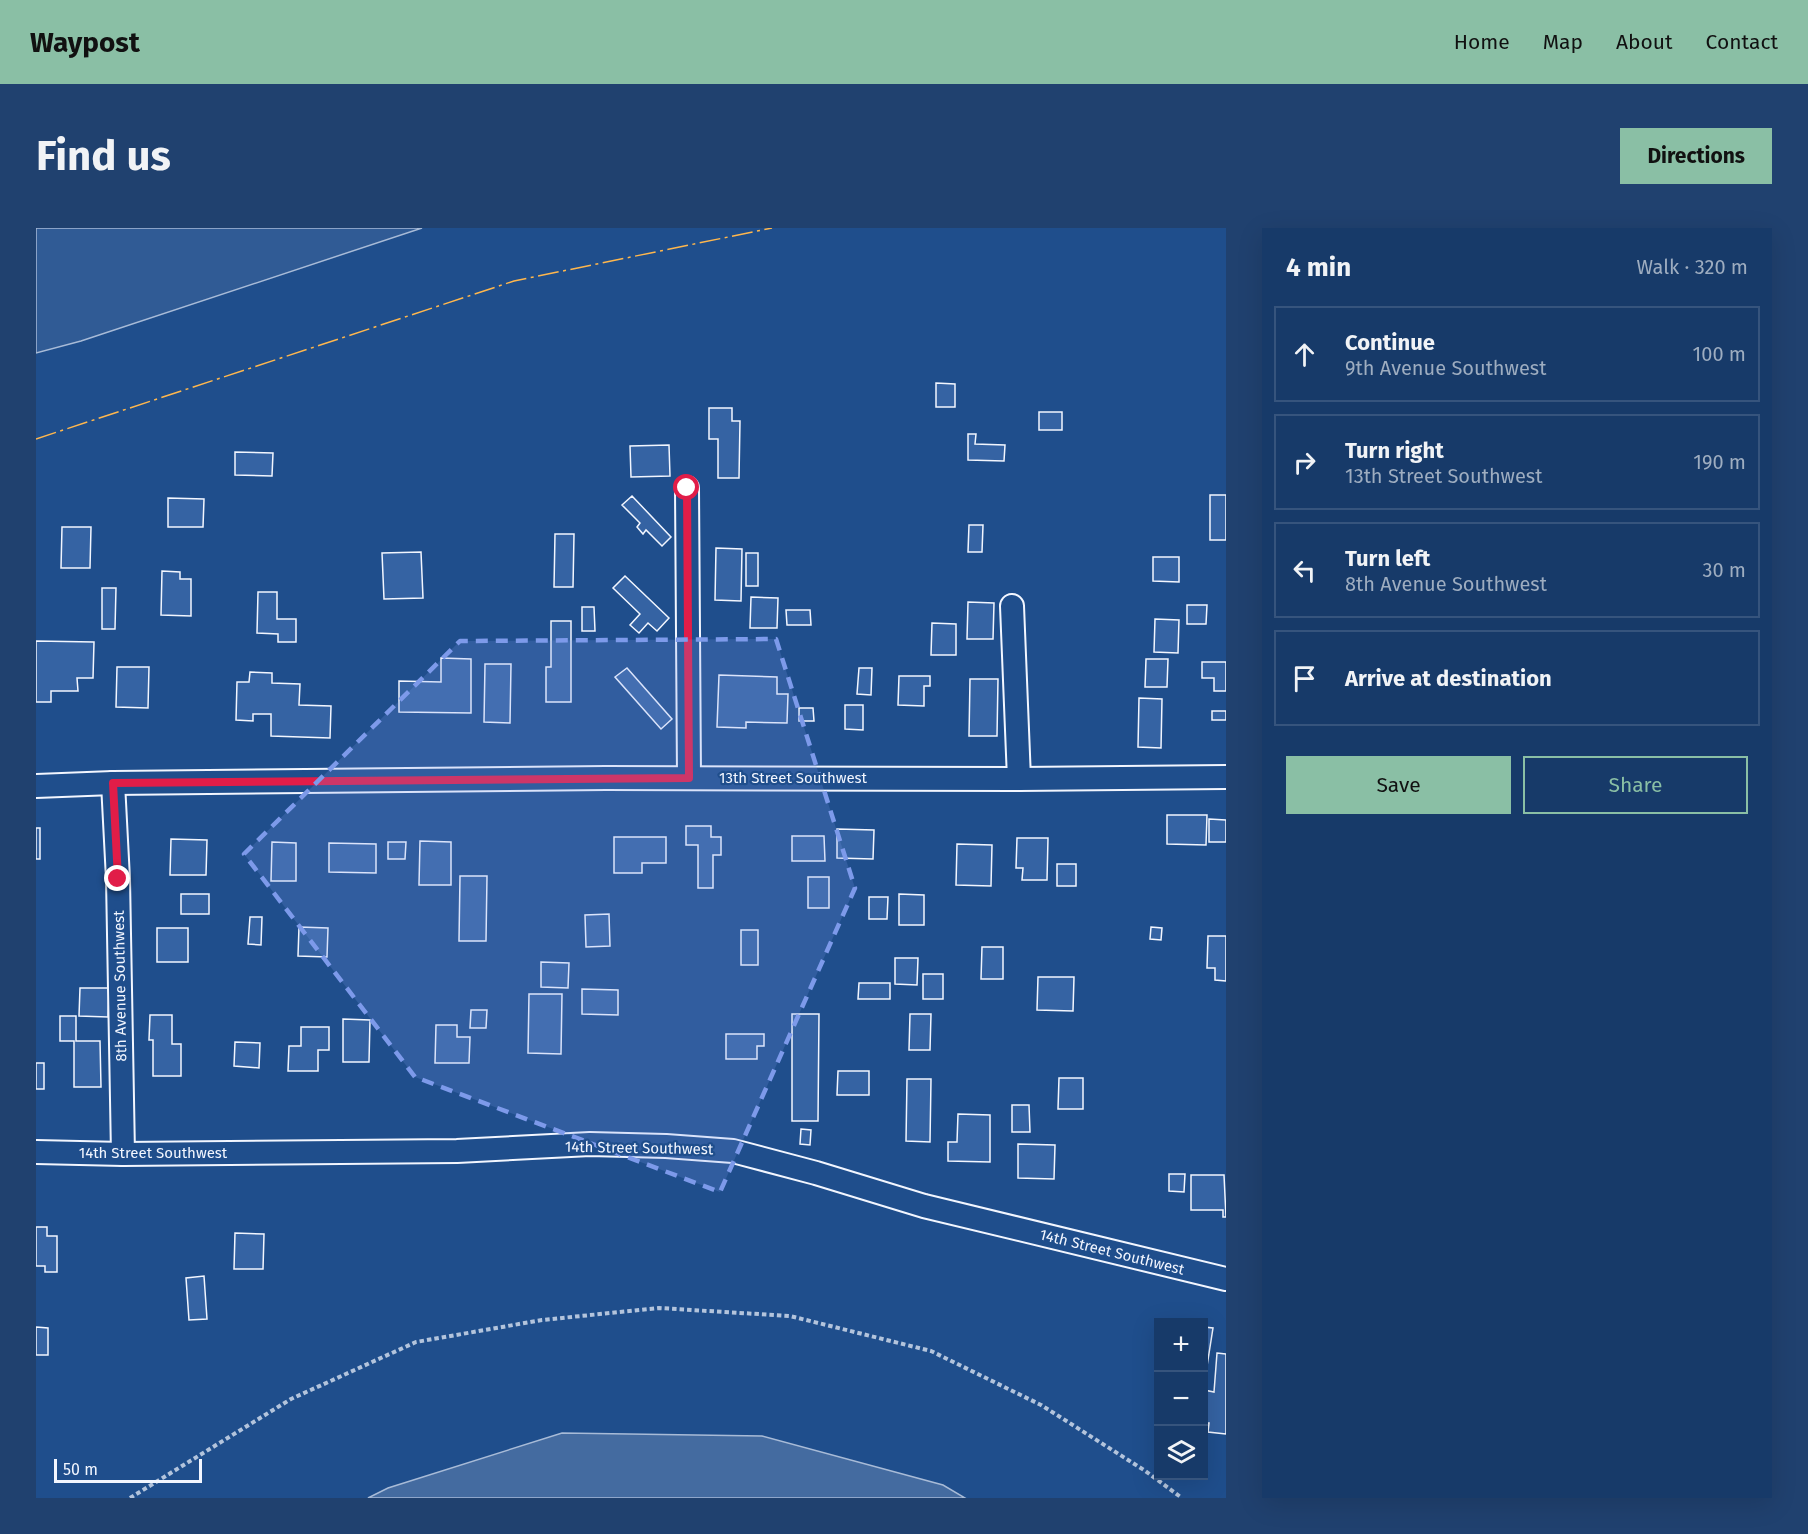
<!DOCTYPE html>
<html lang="en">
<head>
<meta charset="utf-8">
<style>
  :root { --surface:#173a69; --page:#20416f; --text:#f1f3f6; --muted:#9eadc0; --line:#36547d; --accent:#8abfa5 }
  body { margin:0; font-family:"Fira Sans",sans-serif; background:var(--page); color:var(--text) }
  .controls { position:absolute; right:18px; bottom:18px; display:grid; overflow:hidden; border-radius:0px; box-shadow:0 6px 24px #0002 }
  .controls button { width:54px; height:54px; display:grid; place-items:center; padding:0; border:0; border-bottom:2px solid var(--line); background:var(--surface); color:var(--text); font:30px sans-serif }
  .scale { position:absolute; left:18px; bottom:15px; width:148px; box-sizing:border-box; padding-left:6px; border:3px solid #f2f6ff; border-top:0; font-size:16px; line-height:21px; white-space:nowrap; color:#f2f6ff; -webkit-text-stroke:4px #1f4e8c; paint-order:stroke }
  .stop { position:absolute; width:18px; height:18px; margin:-14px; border:4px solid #e11d48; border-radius:50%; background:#fff }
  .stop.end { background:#e11d48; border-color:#fff; box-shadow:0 2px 6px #0008 }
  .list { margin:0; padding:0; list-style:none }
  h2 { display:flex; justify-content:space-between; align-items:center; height:78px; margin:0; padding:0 24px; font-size:26px }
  h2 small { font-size:20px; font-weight:400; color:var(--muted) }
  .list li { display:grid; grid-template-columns:39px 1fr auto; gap:18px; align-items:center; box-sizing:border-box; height:96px; margin:0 12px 12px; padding:0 12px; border:2px solid var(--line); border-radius:0px }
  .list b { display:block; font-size:22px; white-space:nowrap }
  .list p { margin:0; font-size:20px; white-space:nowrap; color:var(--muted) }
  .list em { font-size:20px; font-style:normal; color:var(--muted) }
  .actions { display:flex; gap:12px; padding:18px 24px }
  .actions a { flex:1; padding:14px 0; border:2px solid var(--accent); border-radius:0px; text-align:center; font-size:21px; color:var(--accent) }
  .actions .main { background:var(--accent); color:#111 }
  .icon { flex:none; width:33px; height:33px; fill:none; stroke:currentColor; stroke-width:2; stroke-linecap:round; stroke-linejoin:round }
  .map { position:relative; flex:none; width:1190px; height:1270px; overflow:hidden; border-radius:0px }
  header { display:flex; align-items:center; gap:36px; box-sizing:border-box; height:84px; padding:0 30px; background:var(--accent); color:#111 }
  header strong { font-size:28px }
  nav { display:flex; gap:33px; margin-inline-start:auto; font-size:21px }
  .intro { display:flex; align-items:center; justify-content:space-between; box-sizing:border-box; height:144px; padding:0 36px }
  h1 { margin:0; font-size:42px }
  .button { padding:15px 27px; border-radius:0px; background:var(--accent); color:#111; font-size:21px; font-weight:700 }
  main { display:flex; gap:36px; padding:0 36px }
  aside { flex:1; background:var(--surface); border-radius:0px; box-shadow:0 6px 24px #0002 }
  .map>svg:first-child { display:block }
</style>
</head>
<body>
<header>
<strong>Waypost</strong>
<nav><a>Home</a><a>Map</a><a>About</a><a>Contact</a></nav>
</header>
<div class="intro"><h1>Find us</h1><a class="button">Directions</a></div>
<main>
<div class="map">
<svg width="1190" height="1270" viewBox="0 0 1190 1270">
  <rect width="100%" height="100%" fill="#1f4e8c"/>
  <polygon fill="#305b95" stroke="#a8bbd7" stroke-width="1.5" points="0,0 386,0 45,113 0,125"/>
  <polygon fill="#446ba0" stroke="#a8bbd7" stroke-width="1.5" points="526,1205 726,1208 907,1257 929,1270 332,1270 352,1260"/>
  <g fill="#3563a3" stroke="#f2f6ff" stroke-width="1.5">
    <polygon points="900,155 919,156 919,179 900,179"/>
    <polygon points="673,180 696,180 696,193 704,193 703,250 682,250 682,211 673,211"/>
    <rect x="1003" y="184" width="23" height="18"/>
    <polygon points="932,206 940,206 939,216 969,217 968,233 932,232"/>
    <polygon points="633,217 634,248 595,249 594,218"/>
    <polygon points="199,224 237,225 236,248 199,247"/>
    <rect x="1174" y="267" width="16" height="45"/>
    <polygon points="596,268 635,309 626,318 610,302 607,306 601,299 604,295 586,277"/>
    <polygon points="132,270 168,271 167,299 132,299"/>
    <polygon points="933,297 947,297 946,324 932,324"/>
    <polygon points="26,299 55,299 54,340 25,340"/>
    <polygon points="519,306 538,306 537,359 518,359"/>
    <polygon points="680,320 706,321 705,373 679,372"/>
    <polygon points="385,324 387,370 348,371 346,325"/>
    <rect x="710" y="325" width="12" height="33"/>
    <polygon points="1117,329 1143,329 1143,354 1117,353"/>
    <polygon points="126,343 144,344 144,351 155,351 155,388 125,387"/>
    <polygon points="589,348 633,390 621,403 612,395 603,405 594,397 604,386 577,360"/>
    <polygon points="66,360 80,360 79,401 66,401"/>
    <polygon points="222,364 241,364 241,391 260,391 260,414 242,414 242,406 221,405"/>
    <polygon points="715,369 742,370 741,400 714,400"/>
    <polygon points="932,374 958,375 957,411 931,411"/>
    <polygon points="1151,377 1171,377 1170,396 1151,396"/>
    <polygon points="546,379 558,379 559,403 546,403"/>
    <polygon points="750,382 774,382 775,397 751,397"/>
    <polygon points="1119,391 1143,392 1142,425 1118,424"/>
    <polygon points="515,393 535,393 535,474 510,474 510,439 515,439"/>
    <polygon points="896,395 920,396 920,427 895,427"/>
    <polygon points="0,413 58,414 57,450 41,450 42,463 15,463 15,474 0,474"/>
    <polygon points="405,430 435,431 435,485 363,484 363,453 405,454"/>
    <polygon points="1110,431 1132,431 1131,459 1109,459"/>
    <polygon points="1166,434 1190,434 1190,463 1178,463 1178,450 1166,450"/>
    <polygon points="449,436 475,436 474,495 448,494"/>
    <polygon points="81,439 113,439 112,480 80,479"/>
    <polygon points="591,440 636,491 625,501 579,449"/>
    <polygon points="823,440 836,440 835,467 821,466"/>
    <polygon points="214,444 236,445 236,455 264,456 263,477 295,478 294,510 235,508 235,486 217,486 217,493 200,492 201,454 213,454"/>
    <polygon points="683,447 741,449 741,466 752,466 751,495 710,494 710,500 681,499"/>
    <polygon points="863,448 894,448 894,458 888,458 888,478 862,477"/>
    <polygon points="934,451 962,451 961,508 933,508"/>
    <polygon points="1103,470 1126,471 1125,520 1102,519"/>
    <polygon points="809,477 827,477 827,502 809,501"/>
    <polygon points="763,480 777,480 778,493 763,493"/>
    <rect x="1176" y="483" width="14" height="9"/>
    <polygon points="1131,587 1171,587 1170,617 1131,616"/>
    <polygon points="1173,591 1190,592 1190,614 1173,614"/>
    <polygon points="650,598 675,598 675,609 685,609 685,627 677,627 677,660 662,660 662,617 650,617"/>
    <rect x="0" y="600" width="4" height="31"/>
    <polygon points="801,601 838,602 837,631 801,630"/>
    <polygon points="756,608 788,608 789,633 756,633"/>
    <polygon points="578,609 630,609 630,635 606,635 606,645 578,645"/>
    <polygon points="981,610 1012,610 1011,652 986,652 987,640 980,640"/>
    <polygon points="135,611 171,612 170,647 134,647"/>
    <polygon points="384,613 415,614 415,657 383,657"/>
    <polygon points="236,614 260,615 260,653 235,653"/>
    <polygon points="352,614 370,614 369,631 352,631"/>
    <polygon points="293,615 340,616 340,645 293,644"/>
    <polygon points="921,616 956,617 955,658 920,657"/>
    <rect x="1021" y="636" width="19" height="22"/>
    <polygon points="424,648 451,648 450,713 423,713"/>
    <rect x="772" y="649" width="21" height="31"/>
    <rect x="145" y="666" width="28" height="20"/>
    <polygon points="863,666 888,667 888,697 863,697"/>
    <polygon points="833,669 852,669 851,691 833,691"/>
    <polygon points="573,686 574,718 550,719 549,687"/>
    <polygon points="214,689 226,689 225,717 212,716"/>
    <polygon points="263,699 292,700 291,729 262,728"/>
    <polygon points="1115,699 1126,700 1125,712 1114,711"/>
    <rect x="121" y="700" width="31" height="34"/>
    <rect x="705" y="702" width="17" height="35"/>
    <polygon points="1172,708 1190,708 1190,753 1179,752 1179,740 1171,740"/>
    <polygon points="946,719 967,719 967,751 945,751"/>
    <polygon points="859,730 882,730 881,757 859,756"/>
    <polygon points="505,734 533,735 532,760 505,759"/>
    <rect x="887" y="746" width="20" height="25"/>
    <polygon points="1002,749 1038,749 1037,783 1001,782"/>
    <polygon points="823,755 854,755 854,771 822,771"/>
    <polygon points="44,760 73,760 72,789 43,788"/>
    <polygon points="546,761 582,762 582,787 546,786"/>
    <polygon points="493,766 526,766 525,826 492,825"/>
    <polygon points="435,782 451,782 450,800 434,800"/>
    <polygon points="756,786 783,786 782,893 756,893"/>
    <polygon points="874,786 895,786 894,822 873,822"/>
    <polygon points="114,787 136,787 136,816 145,816 145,848 117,848 117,812 113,812"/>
    <polygon points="24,788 40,788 40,813 64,813 65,859 38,859 38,813 24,813"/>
    <polygon points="307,791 334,792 333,834 307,834"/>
    <polygon points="400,797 421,797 421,809 434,809 433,835 399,835"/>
    <polygon points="265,799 293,799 293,822 282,822 282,843 252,843 253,818 265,818"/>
    <polygon points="690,806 728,806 728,818 721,818 721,831 690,831"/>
    <polygon points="199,814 224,815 223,840 198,838"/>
    <rect x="0" y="835" width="8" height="26"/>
    <polygon points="802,843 833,843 833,867 801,867"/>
    <polygon points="1023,850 1047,850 1047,881 1022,881"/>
    <polygon points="871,851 895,851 894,914 870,913"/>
    <polygon points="976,877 993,877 994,904 976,904"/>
    <polygon points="922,886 954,887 954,934 912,933 912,914 921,914"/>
    <polygon points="765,901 775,902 774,917 764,916"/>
    <polygon points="982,916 1019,917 1018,951 982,950"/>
    <polygon points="1133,946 1149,946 1148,964 1133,963"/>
    <polygon points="1155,947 1188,947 1190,989 1187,989 1187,982 1155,982"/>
    <polygon points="0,999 11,999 11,1008 21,1008 21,1044 9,1044 9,1038 0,1038"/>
    <polygon points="199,1005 228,1006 227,1041 198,1041"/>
    <polygon points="168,1048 171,1091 153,1092 150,1050"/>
    <polygon points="0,1099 12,1100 12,1127 0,1127"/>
    <polygon points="1168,1099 1177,1100 1171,1138 1168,1137"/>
    <polygon points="1181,1125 1190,1126 1190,1206 1172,1204 1173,1195 1168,1195 1168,1162 1178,1164"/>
  </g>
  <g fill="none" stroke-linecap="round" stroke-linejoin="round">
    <defs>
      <g id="minor">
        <polyline points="651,260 653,550"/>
        <polyline points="976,378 983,551"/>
        <polyline points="77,555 82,651 87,926"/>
        <polyline points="0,558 77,555 570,550 983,551 1190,549"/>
        <polyline points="0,924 87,926 421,923 554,916 630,918 697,923 780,945 888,978 1190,1051"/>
      </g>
    </defs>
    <use href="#minor" stroke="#f2f6ff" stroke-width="26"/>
    <polyline stroke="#b3c4dc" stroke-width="4" stroke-dasharray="4.5 3" stroke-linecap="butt" points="94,1270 255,1171 380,1114 506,1092 623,1080 754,1088 895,1123 1005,1177 1108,1242 1146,1270"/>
    <use href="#minor" stroke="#1f4e8c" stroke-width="22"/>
    <polyline stroke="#ffb74d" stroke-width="1.5" stroke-dasharray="21 4.5 3 4.5" stroke-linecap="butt" points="0,211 478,53 736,0"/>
  </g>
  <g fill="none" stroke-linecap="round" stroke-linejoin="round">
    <polyline stroke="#e11d48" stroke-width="8" points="82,651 77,555 653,550 651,260"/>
  </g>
  <path fill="#7d9aea" fill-opacity="0.2" stroke="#7d9aea" stroke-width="4.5" stroke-dasharray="12 8" stroke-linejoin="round" d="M740,411l79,249 -135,304 -305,-115 -171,-223 216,-213z"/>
  <g text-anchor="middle" stroke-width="4.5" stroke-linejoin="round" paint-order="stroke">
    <g font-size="15" fill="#f2f6ff" stroke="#1f4e8c">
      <text x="757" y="555">13th Street Southwest</text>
      <text transform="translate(84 758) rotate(-91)" y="5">8th Avenue Southwest</text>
      <text transform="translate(603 920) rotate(1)" y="5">14th Street Southwest</text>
      <text x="117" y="930">14th Street Southwest</text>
      <text transform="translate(1076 1024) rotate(14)" y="5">14th Street Southwest</text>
    </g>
  </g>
</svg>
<div class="controls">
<button>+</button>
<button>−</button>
<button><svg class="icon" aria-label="layers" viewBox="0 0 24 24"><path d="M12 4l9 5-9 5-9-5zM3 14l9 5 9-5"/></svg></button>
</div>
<div class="scale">50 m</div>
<div class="stop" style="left:651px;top:260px"></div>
<div class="stop end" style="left:82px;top:651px"></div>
</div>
<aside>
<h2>4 min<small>Walk · 320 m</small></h2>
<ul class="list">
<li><svg class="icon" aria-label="ahead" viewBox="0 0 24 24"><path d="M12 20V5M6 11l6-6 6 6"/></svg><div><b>Continue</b><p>9th Avenue Southwest</p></div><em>100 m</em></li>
<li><svg class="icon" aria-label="right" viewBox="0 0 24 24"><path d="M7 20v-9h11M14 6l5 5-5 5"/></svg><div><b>Turn right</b><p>13th Street Southwest</p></div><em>190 m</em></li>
<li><svg class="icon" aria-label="left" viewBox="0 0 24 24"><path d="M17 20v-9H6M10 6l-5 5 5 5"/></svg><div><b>Turn left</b><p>8th Avenue Southwest</p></div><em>30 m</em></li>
<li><svg class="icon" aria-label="arrive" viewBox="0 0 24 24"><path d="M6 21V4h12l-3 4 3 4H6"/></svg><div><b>Arrive at destination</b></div></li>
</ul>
<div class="actions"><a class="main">Save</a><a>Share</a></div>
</aside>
</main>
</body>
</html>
